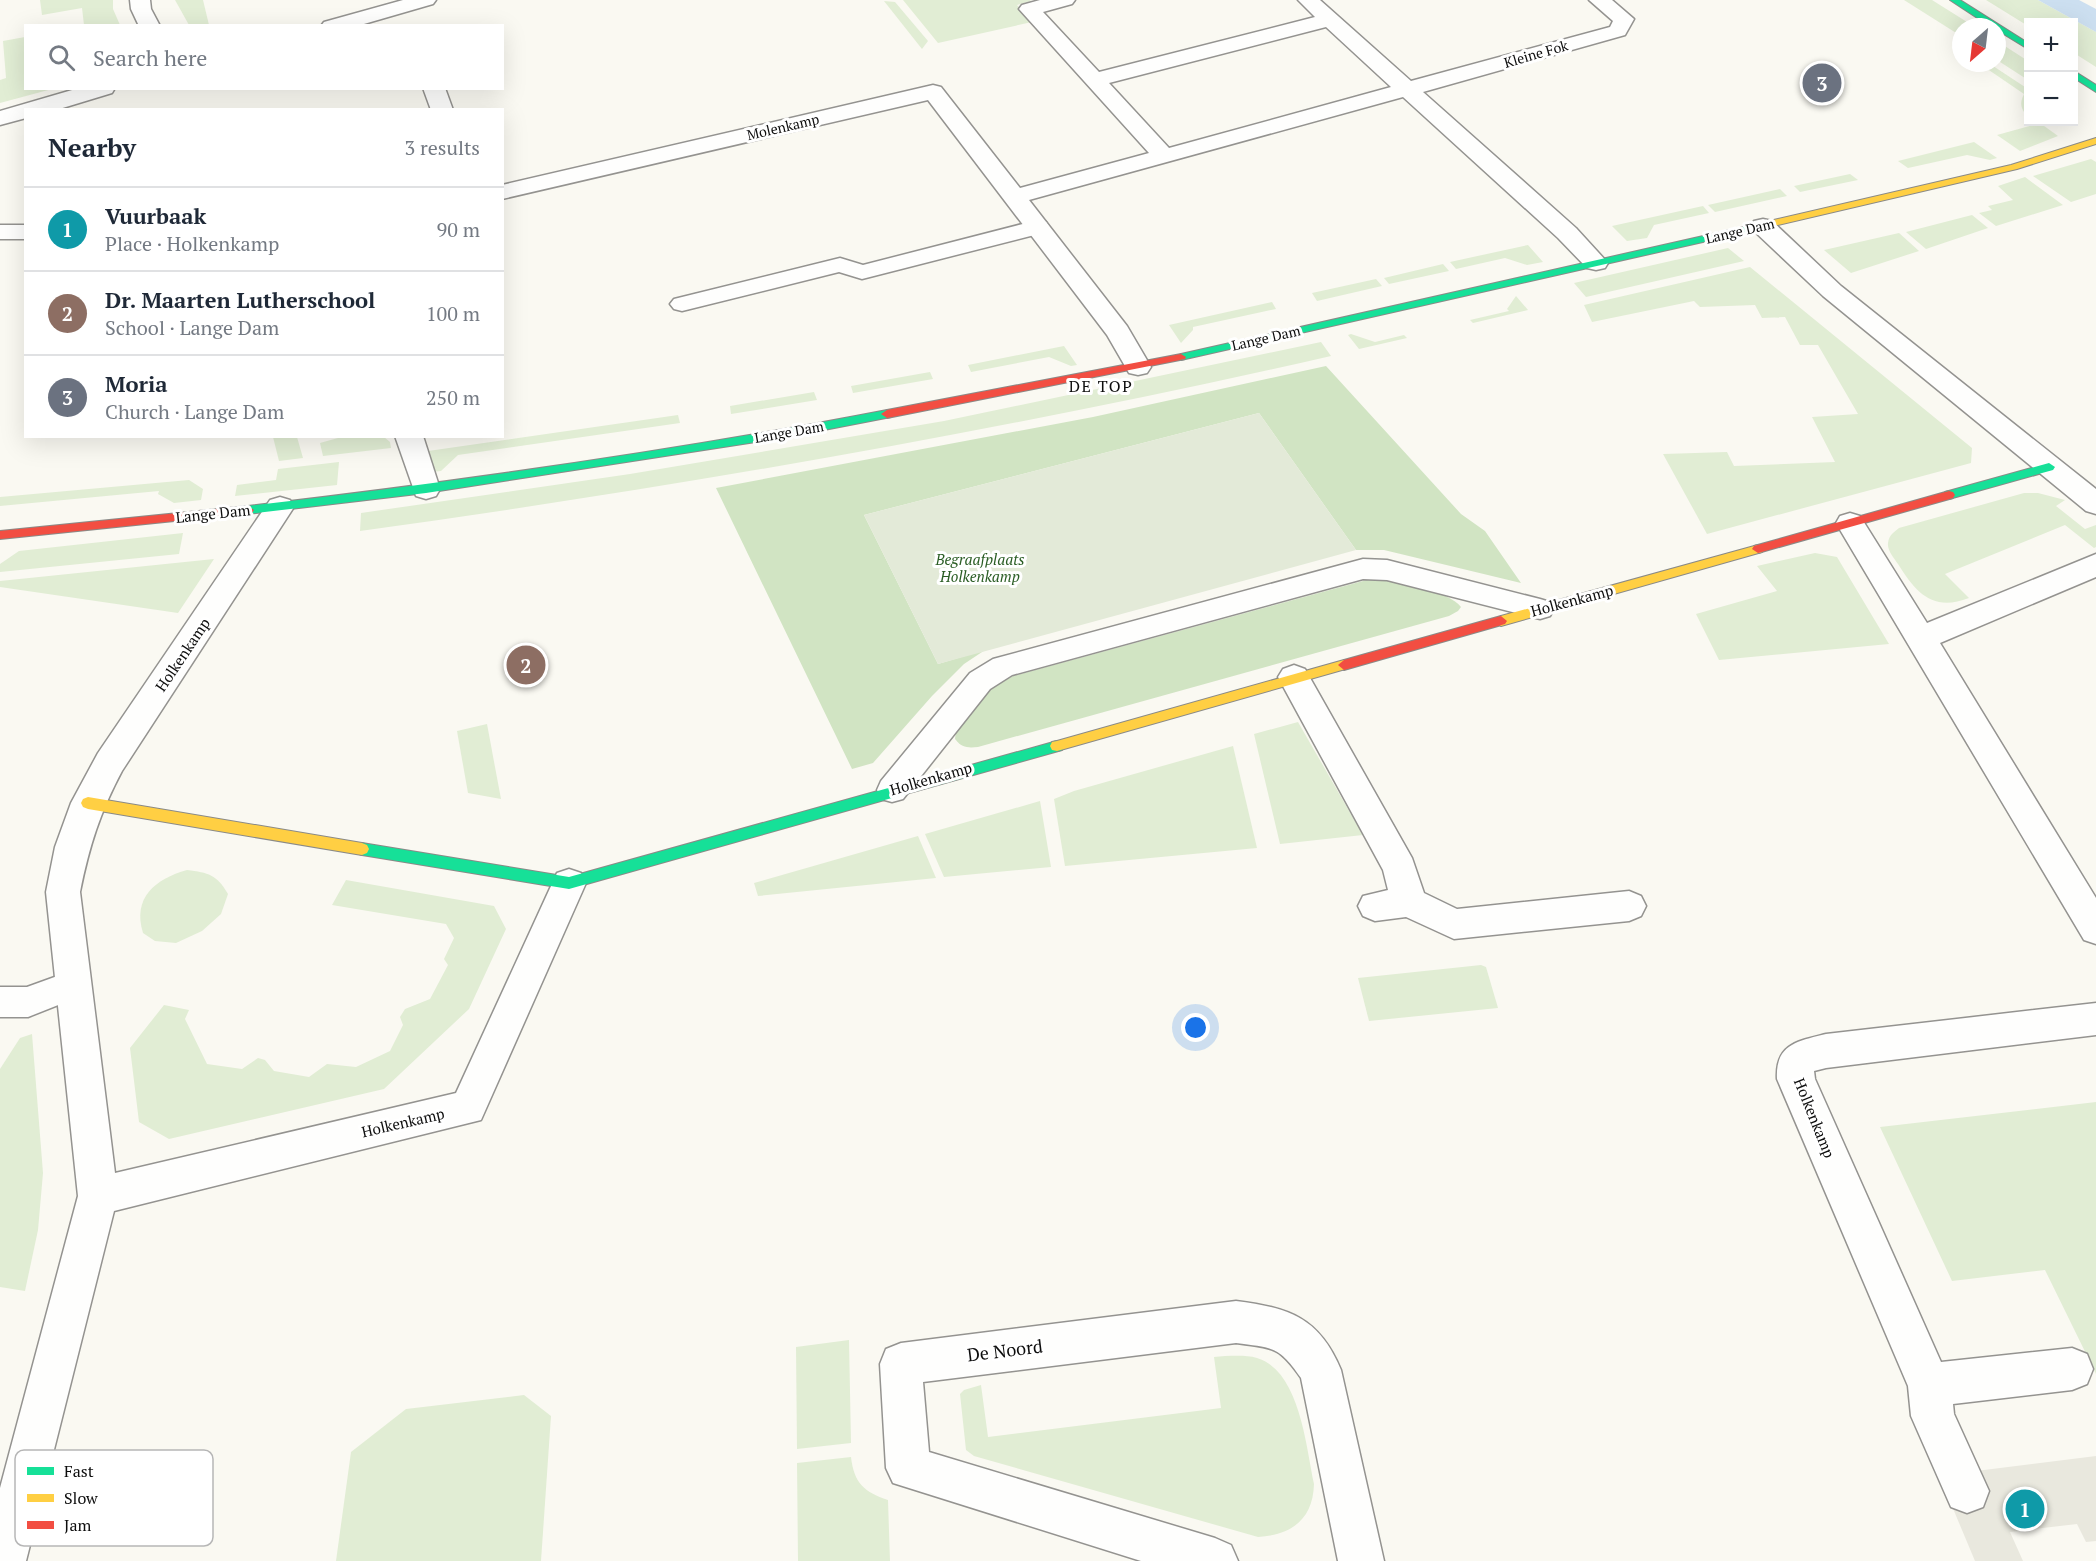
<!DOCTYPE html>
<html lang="en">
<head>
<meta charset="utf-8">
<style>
  :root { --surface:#fff; --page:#f6f6f7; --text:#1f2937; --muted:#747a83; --line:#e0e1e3; --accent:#60605d }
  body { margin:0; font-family:"PT Serif",serif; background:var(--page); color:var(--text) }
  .controls { position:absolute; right:18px; top:18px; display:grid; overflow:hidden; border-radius:0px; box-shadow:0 6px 24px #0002 }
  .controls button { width:54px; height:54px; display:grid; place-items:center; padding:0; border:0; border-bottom:2px solid var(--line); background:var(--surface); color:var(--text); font:30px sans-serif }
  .compass { position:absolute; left:1952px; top:18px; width:54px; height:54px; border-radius:50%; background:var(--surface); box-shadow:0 6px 24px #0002; rotate:208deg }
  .you { position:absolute; left:1196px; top:1028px; width:21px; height:21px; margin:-15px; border:4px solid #fff; border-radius:50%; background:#1a73e8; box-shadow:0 0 0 9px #1a73e833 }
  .badge { display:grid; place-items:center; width:39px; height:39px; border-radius:50%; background:var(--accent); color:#fff; font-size:20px; font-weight:700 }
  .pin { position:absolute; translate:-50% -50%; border:3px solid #fff; box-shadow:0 2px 6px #0006 }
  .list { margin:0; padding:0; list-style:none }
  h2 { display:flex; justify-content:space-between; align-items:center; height:78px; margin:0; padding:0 24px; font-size:26px }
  h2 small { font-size:20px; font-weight:400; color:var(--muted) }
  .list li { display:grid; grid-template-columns:39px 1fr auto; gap:18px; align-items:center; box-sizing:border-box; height:84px; padding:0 24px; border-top:2px solid var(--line) }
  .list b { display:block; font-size:22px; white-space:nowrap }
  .list p { margin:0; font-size:20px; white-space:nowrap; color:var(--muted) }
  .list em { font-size:20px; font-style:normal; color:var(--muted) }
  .icon { flex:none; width:33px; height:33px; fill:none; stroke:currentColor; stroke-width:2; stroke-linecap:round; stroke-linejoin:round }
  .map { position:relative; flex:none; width:2096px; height:1561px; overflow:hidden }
  .search { position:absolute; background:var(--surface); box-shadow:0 6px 24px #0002; left:24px; top:24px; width:480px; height:66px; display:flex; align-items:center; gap:15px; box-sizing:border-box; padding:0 21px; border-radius:0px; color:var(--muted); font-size:22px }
  .panel { position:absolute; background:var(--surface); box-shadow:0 6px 24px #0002; left:24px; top:108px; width:480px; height:330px; border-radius:0px }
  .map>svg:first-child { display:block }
</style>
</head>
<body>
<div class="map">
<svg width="2096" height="1561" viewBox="0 0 2096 1561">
  <rect width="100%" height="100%" fill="#faf9f2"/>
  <g fill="#e1edd4">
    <polygon points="40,0 113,0 113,9 120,25 84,25 82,8 42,15"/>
    <polygon points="175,0 203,0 209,25 189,25"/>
    <polygon points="903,0 1030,0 1031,1 1017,5 1032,22 938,43"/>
    <polygon points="1904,0 1932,0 1975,27 1961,27 1961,36"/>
    <polygon points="1986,0 2038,0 2096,32 2096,67 2074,53 2074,22 2028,22 2028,26"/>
    <polygon points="884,1 895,2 928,41 922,49"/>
    <polygon points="25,37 26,88 52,89 0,103 0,80 6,78 3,41"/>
    <polygon points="1997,41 2028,61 2028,80 1997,60"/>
    <path d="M1990,64l38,25v28c-7,-8 -9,-13 -4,-23l-41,-28z"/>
    <polygon points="2040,123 2058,136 2020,151 1997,135"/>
    <polygon points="1974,142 1997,158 1990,160 1967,155 1908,168 1898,161"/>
    <polygon points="2091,159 2096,162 2096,194 2071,202 2033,176"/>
    <polygon points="1850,174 1858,180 1800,192 1794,186"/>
    <polygon points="2025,177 2063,205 1996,226 1979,213 1992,210 1988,206 2013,200 1998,186"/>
    <polygon points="1780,189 1787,196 1715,212 1708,205"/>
    <polygon points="1703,206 1709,213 1654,225 1647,238 1627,241 1612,226"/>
    <polygon points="1972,215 1988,228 1926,249 1906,232"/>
    <polygon points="1899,233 1919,251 1851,273 1824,250"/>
    <polygon points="1528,245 1543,262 1527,265 1505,258 1456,269 1450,262"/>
    <polygon points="1728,248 1744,261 1586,297 1574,283"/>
    <polygon points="1443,264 1449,271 1389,284 1384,278"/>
    <polygon points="1750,267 1972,448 1971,463 1707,534 1663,454 1727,452 1734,466 1835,462 1812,417 1858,414 1818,345 1800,345 1785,317 1762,318 1755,305 1700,307 1694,301 1592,322 1584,305"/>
    <polygon points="1376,279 1382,286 1317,301 1312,293"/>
    <polygon points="1516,296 1528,310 1473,323 1470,320 1509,311 1507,309"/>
    <polygon points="1272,302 1276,309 1193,327 1193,330 1181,343 1169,325"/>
    <polygon points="1351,334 1375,342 1404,335 1407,338 1359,349 1348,335"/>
    <path d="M1321,342l10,14c-321,73 -645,130 -971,175l1,-18 269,-39 314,-53z"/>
    <polygon points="1064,346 1077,365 1071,366 1049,357 971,372 968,365"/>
    <polygon points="930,372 933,379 853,393 851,386"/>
    <polygon points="814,392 817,400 731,414 730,406"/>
    <polygon points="678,415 680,423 458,455 441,471 432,472 428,451"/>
    <polygon points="345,436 384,437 390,442 391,448 323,456 320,443"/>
    <polygon points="273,437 297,437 303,458 279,461"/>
    <polygon points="339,462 337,485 235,496 237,485 276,480 278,469"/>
    <polygon points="189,480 203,489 201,500 174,503 158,494 159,491 0,506 0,497"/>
    <path d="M2024,493h14l27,7 -9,6 29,23 11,-4v22l-2,1 -29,-23 -120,49 24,24c-36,14 -53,-5 -71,-34 -4,-6 -11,-14 -10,-21 1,-8 6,-11 11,-15z"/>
    <polygon points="183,533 179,554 0,572 0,564 19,551"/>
    <polygon points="1815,553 1837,557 1889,644 1719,660 1696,614 1777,591 1757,566"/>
    <polygon points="214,559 178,613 0,587 0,581"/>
    <polygon points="1298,722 1363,835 1280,844 1254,734"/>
    <polygon points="487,724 501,799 468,793 457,731"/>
    <polygon points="1233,746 1257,848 1065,866 1054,799 1074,791"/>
    <polygon points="1040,801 1051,867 944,877 925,834"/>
    <polygon points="918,836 936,878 758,896 754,883"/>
    <path d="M187,870c22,3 29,4 41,24l-7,20 -19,17 -26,12 -21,-2 -12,-8c-11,-35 12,-54 44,-63z"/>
    <polygon points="346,880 494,906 506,929 469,1009 384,1089 169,1139 139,1122 130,1048 164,1005 189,1010 185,1019 207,1064 242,1069 258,1058 265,1060 274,1071 309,1077 327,1064 356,1067 390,1051 403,1025 400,1017 405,1009 430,999 448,965 444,959 454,938 446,924 332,905"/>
    <polygon points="1481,965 1486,967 1498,1008 1369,1021 1358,978"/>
    <polygon points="32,1034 43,1173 38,1230 25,1291 0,1287 0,1069 20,1038"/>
    <polygon points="2096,1102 2096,1374 2045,1270 1952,1281 1880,1127"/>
    <polygon points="849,1340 851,1443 797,1449 796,1347"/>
    <path d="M1225,1356c10,0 22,-1 32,2 43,13 49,89 57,126 -1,35 -22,51 -56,53l-284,-81 -8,-6 -6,-56 4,-4 17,-5 7,52 233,-29 -7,-51z"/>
    <polygon points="524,1395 551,1416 541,1561 336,1561 351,1452 406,1409"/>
    <path d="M851,1457c3,26 13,35 37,43l2,61h-92l-1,-98z"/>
  </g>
  <g fill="#d1e4c3">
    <polygon points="1326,366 1461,514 1485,531 1521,583 1384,550 1356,550 1259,413 864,515 938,664 985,650 964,664 932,696 873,763 852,769 716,488 1093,417"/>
    <path d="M1374,578c20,1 75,13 87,29l-3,4 -9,5 -471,131c-10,1 -16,1 -23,-8l1,-8 33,-41 24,-14z"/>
  </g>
  <polygon fill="#e3ead8" points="1259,413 1356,550 938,664 864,515"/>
  <polygon fill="#e9e8de" points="2096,1456 2096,1541 2086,1542 2077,1524 2010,1532 2023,1561 1975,1561 1949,1499 1976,1471"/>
  <polygon fill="#ccdff0" points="2038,0 2079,0 2096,9 2096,32"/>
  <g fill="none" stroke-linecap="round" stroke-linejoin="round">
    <defs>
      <g id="lane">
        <polygon points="1038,220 1046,222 1049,227 1046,232 862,279 839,272 682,311 674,309 670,304 674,299 840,258 863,265"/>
        <rect x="0" y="225" width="26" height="14"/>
        <polygon points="1363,559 1387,560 1540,599 1550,602 1554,609 1550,616 1540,619 1387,580 1363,579 1012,675 990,689 903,799 892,802 881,799 877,790 881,781 970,673 993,659"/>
        <polygon points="74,970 86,974 90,984 86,994 28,1017 0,1017 0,987 27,987"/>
      </g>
      <g id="street">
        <polygon points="130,0 150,0 151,9 160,26 139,26 131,9"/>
        <polygon points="403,0 436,0 433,4 357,26 321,26 324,22"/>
        <path d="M1040,0h35l-3,4 -29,8 56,60 216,-55 -17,-17h22l91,81 199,-54 3,-6 -24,-21h23l22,19 -9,16 -202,57 153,136 32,35 -3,5 -9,2 -9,-2 -29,-30 -155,-141 -374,103 98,126 24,41 -4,6 -9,2 -9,-2 -22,-38 -179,-235 -426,99v-14l431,-100 8,2 79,101 129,-35 -130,-144 3,-4zM1326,27l65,60 -222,61 -60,-65z"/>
        <polygon points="79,88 115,88 112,93 56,110 26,110 26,118 0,125 0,111"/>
        <polygon points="423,88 445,88 453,110 431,110"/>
        <polygon points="1763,219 1772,221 1841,286 2096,489 2096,514 2086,511 1823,296 1754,231 1751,226 1754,221"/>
        <polygon points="395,436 423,436 440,489 436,496 426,499 416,496"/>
        <path d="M280,497l10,3 4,7 -172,264c-22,41 -33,76 -42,121l35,281 341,-80 101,-220 12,-4 12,4 5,10 -105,237 -367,91 -88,350h-26v-73l78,-292 -32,-304 9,-45 16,-44 27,-50 172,-253z"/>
        <polygon points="1850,513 1860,516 1927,623 2096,554 2096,577 1940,643 2096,898 2096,944 2084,940 1836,523 1840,516"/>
        <polygon points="1294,665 1305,669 1412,858 1424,893 1457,909 1629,891 1641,896 1646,906 1641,916 1629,921 1454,939 1406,917 1375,921 1363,916 1358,906 1363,896 1388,890 1383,870 1278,677 1283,669"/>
        <path d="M2096,1003v32l-270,33 -12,3 1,8 126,283 131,-14 15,6 6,15 -6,15 -15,6 -119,14 1,10 35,77 -6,16 -16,6 -16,-6 -40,-91 -3,-30 -131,-307c-2,-35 21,-38 49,-45z"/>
        <path d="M1236,1301c53,7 83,16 105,69l43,191h-46l-37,-183c-22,-32 -28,-30 -65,-35l-313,39 6,70 286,86 16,7 7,16h-97l-248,-78 -7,-15 -6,-104 6,-15 15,-6z"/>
      </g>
      <g id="fast">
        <polygon points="1950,0 1960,0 2028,43 2028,49 1997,30 1997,27 1991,27"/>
        <polygon points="2074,71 2096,85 2096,92 2074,78"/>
        <polygon points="1752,225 1756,226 1756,230 1181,360 1176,357 1181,354"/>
        <path d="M887,410l6,4 -2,3 -103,20 -362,56 -178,21 -6,-4 6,-4c214,-25 427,-55 639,-96z"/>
        <polygon points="2049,463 2055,467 2053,470 1949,499 1943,495 1945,492"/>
        <polygon points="1057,741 1062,742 1064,746 1062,750 569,889 362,855 357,853 355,849 357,845 362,843 569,877"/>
      </g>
      <g id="slow">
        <polygon points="2096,138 2096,144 2017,169 1752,231 1747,228 1752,225 2011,165"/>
        <polygon points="1758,545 1764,549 1762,552 1501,626 1495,621 1501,616"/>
        <polygon points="1344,660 1349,662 1350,665 1349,668 1057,751 1052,750 1050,746 1052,742 1057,741"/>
        <polygon points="88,797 362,843 367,845 369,849 367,853 362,855 88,809 83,807 81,803 83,799"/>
      </g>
      <g id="jam">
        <polygon points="1181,354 1186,357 1185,359 887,418 881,414 887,410"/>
        <polygon points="1949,491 1953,492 1955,495 1953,498 1758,553 1752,549 1754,546"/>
        <polygon points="248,506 254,510 252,513 0,539 0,531"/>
        <polygon points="1501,616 1507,621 1505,624 1344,670 1338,665 1344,660"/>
      </g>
    </defs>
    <use href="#lane" stroke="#949390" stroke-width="3"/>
    <use href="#street" stroke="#949390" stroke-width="3"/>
    <use href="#fast" stroke="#8a8a87" stroke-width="2"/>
    <use href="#slow" stroke="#8a8a87" stroke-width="2"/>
    <use href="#jam" stroke="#8a8a87" stroke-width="2"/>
    <use href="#lane" fill="#fefefd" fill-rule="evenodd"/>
    <use href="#street" fill="#fefefd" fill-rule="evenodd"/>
    <use href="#fast" fill="#16e098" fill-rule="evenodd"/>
    <use href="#slow" fill="#ffcf43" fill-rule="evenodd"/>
    <use href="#jam" fill="#f24e42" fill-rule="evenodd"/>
  </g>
  <g text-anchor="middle" stroke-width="6" stroke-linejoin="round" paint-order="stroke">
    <g font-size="14" fill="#0d0d0d" stroke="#fff">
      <text transform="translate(1536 54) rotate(-16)" y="5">Kleine Fok</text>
      <text transform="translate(783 127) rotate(-13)" y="5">Molenkamp</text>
      <text transform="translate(1740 231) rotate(-13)" y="5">Lange Dam</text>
      <text transform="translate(1266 338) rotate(-13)" y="5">Lange Dam</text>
      <text transform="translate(789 432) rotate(-10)" y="5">Lange Dam</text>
    </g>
    <g font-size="15" fill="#0d0d0d" stroke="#fff">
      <text transform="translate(213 514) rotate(-6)" y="5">Lange Dam</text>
      <text transform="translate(1572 601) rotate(-15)" y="5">Holkenkamp</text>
      <text transform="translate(183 655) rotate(-56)" y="5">Holkenkamp</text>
      <text transform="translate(931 779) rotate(-16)" y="5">Holkenkamp</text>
      <text transform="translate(1814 1118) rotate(68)" y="5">Holkenkamp</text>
      <text transform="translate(403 1123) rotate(-13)" y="5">Holkenkamp</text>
    </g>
    <g font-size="15" font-style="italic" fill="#2a5d24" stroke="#fff">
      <text x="980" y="565">Begraafplaats<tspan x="980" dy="17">Holkenkamp</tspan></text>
    </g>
    <g font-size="16" letter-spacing="1.5" fill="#0d0d0d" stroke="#fff">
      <text x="1101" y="392">DE TOP</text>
    </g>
    <g font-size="18" fill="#0d0d0d" stroke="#fff">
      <text transform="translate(1005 1351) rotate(-7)" y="6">De Noord</text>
    </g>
  </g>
  <rect x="15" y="1450" width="198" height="96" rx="9" fill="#fff" stroke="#b6b6b6" stroke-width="1.5"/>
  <rect x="27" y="1467" width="27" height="8" fill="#16e098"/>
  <rect x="27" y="1494" width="27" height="8" fill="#ffcf43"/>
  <rect x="27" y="1521" width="27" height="8" fill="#f24e42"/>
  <g font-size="16" fill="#0d0d0d">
    <text x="64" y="1477">Fast</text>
    <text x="64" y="1504">Slow</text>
    <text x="64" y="1531">Jam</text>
  </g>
</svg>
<div class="controls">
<button>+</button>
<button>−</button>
</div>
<svg class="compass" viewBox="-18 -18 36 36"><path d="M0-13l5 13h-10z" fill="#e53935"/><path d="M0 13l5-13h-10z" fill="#747a83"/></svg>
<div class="you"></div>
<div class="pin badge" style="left:2025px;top:1509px;background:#0f9aa8">1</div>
<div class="pin badge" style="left:526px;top:665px;background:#8d6e63">2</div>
<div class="pin badge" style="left:1822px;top:83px;background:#6b7280">3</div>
<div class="search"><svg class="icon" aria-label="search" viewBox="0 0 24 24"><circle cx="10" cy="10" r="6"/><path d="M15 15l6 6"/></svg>Search here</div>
<section class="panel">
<h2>Nearby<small>3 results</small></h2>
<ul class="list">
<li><span class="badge" style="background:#0f9aa8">1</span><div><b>Vuurbaak</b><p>Place · Holkenkamp</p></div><em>90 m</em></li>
<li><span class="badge" style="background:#8d6e63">2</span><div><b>Dr. Maarten Lutherschool</b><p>School · Lange Dam</p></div><em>100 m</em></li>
<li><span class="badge" style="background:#6b7280">3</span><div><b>Moria</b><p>Church · Lange Dam</p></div><em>250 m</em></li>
</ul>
</section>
</div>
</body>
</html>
